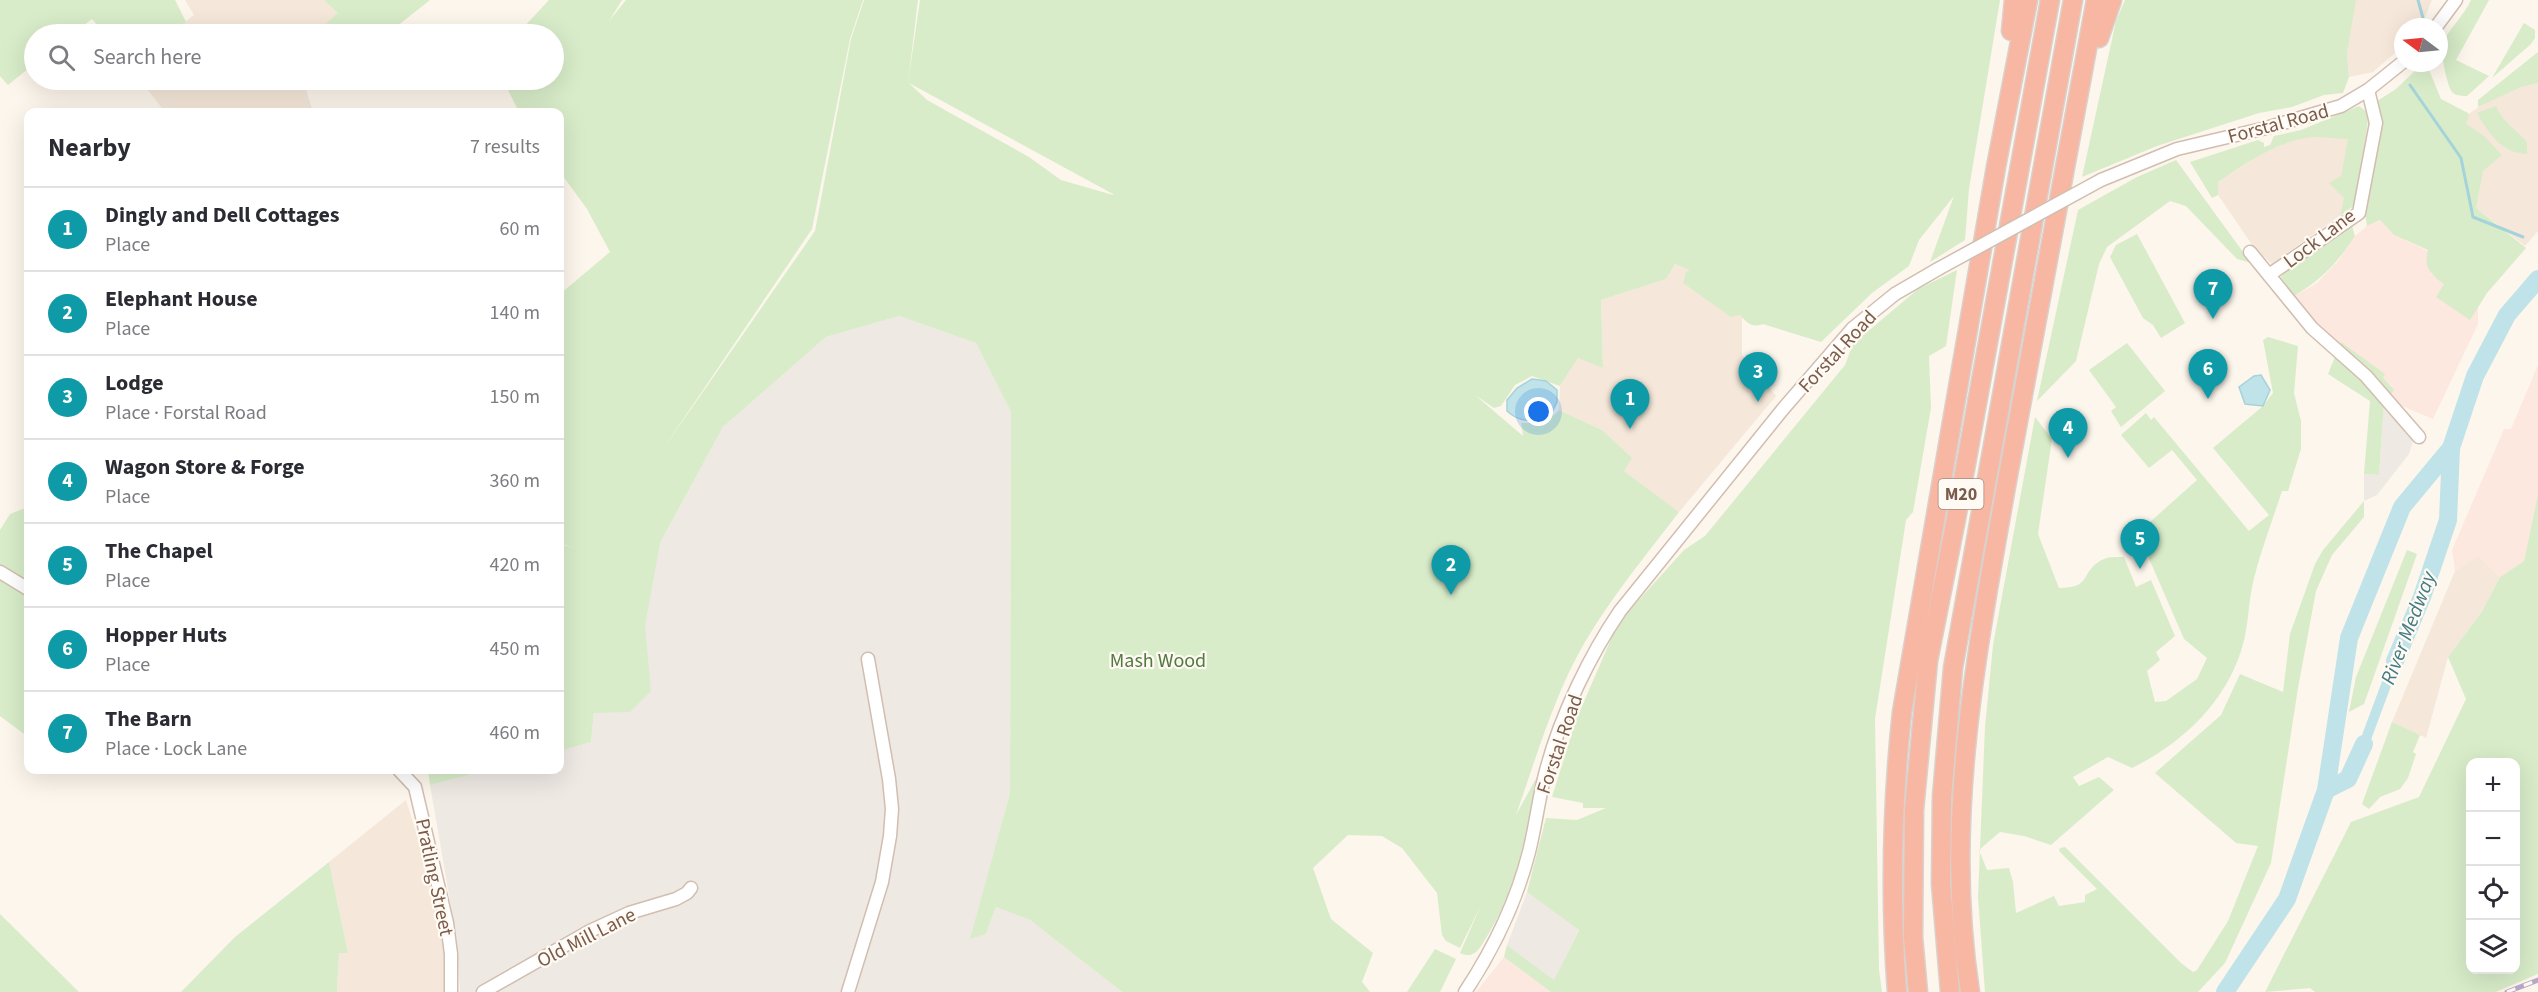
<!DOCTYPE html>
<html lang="en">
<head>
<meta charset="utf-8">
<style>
  :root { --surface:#fff; --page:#f7f7f7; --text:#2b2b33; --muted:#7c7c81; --line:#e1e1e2; --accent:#ea580c }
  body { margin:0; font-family:"Source Sans 3",sans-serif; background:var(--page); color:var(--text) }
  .controls { position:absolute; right:18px; bottom:18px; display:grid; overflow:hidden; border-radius:12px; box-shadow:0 6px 24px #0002 }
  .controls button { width:54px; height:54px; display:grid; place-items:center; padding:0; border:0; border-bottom:2px solid var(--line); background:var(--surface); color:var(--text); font:30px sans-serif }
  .compass { position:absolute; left:2394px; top:18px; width:54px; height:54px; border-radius:50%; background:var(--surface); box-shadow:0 6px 24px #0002; rotate:286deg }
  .you { position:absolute; left:1539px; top:412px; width:21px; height:21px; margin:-15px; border:4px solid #fff; border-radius:50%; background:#1a73e8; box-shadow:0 0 0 9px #1a73e833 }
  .badge { display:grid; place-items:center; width:39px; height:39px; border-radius:50%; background:var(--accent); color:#fff; font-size:20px; font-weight:700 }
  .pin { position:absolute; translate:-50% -50px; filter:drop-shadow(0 2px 3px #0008) }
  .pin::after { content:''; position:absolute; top:32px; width:21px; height:18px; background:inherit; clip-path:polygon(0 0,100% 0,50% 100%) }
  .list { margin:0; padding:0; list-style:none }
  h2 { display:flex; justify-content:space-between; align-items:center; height:78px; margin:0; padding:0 24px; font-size:26px }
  h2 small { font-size:20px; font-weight:400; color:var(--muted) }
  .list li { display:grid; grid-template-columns:39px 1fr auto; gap:18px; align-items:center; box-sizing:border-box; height:84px; padding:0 24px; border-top:2px solid var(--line) }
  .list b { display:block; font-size:22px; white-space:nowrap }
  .list p { margin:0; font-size:20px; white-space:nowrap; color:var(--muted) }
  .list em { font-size:20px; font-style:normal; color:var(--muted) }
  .icon { flex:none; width:33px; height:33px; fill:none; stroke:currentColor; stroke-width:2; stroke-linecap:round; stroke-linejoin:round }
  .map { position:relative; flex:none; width:2538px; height:992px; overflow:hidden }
  .search { position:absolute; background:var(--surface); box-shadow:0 6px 24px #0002; left:24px; top:24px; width:540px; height:66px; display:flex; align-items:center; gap:15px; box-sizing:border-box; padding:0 21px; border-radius:33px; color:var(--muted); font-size:22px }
  .panel { position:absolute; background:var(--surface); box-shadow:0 6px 24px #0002; left:24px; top:108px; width:540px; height:666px; border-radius:12px }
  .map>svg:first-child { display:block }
</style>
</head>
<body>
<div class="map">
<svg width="2538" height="992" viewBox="0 0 2538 992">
  <rect width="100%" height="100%" fill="#fdf6ec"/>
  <g fill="#f5e8da">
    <polygon points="185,0 324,0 339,13 313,34 169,34 194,15"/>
    <polygon points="2354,0 2432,0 2421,27 2403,27 2403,46 2373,72 2349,77 2347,53"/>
    <polygon points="2535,69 2538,73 2538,231 2525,246 2476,208 2464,117"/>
    <polygon points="140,80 303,80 313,112 165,112"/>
    <polygon points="2368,119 2356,204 2272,264 2255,249 2218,195 2218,182 2283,140"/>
    <polygon points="1675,264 1721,280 1742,302 1742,355 1776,396 1679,512 1624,471 1602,430 1559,410 1560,386 1578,358 1603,367 1601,300 1666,279"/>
    <polygon points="2478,555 2500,577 2481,613 2448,657 2426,738 2392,722 2455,571"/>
    <polygon points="406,800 433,887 446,964 446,992 337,992 339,953 348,953 329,862"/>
  </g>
  <g fill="#fde8e0">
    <polygon points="2380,220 2394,235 2428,251 2431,274 2478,307 2478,324 2433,419 2392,402 2291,298 2317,283 2339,260 2355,236 2367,226"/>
    <polygon points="2538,365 2538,494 2524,561 2500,577 2478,556 2455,571 2452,550 2504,429 2511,429"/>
    <polygon points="1504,957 1551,992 1476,992"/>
  </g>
  <g fill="#efe9e4">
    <polygon points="899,316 976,343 1011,412 1010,793 971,938 986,934 996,907 1030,920 1122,992 460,992 457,941 430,785 488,770 560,770 560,751 591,742 594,713 660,543 723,427 826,337"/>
    <polygon points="2384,404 2414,438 2409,454 2377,495 2364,501 2364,474 2379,475"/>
    <polygon points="1527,892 1579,929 1554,981 1507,945"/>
  </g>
  <g fill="#d8ecc9" fill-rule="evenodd">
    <polygon points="0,0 175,0 186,22 169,34 105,34 92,19 72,34 34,34 34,64 8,85 0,76"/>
    <polygon points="324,0 430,0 387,34 313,34 338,13"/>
    <path d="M549,0h73l-13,21 17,-21h237l-13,39 -38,190 -151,223 154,-221 36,-192 13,-39h54l-10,83 12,-83h1080l-31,189 -4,51 -35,22 24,-66 -35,44 -10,26 -37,27 -51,49 -58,-18c-11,4 -16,-1 -23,-9l-9,2 -48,-34 3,-11 4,-2 -15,-6 -9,15 -65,21 2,68 -25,-10 -18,28 -28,-10 -17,9 -14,21 -7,2 -19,-13 48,41 -2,-13c15,0 28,-1 38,-13l43,20 30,28 -8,13 55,41c-32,42 -67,84 -94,130 -30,51 -49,116 -69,173l22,-40c-12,56 -19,108 -49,158 -7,11 -13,28 -29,20l21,-48 -21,43 -14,-7 -4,-6 -5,-42 -35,-45 -20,-12 -34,-1 -35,33 18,51 42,34 -11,29 8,10h-248l-92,-72 -34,-13 -10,27 -16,5 40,-146 1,-381 -35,-69 -77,-27 -73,21 -103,90 -63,116 -15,83 6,65 -21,21 -36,1 -3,29 -31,9v-207l14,4 -14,-5v-249l50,-42 -23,-43 -27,-37v-60h-41l-16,-32h51v-46h-34l2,-5zM909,83l204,111v1l-52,-15 -32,-23 -102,-57z"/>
    <polygon points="2125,0 2356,0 2347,53 2349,77 2343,93 2324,95 2292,107 2259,113 2157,146 2082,177 2116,21"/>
    <path d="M2471,0h18l-33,60 33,16 -22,20c-4,0 -10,0 -14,-3 -6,-5 -13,-42 -10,-50 6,-15 21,-27 28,-43z"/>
    <polygon points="2524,23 2535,30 2535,38 2531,44 2492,78"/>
    <polygon points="2538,52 2538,83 2521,87 2478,107 2478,100"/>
    <path d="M2418,68l11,2 12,29 27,14 1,3 -3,8 17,11 19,20 -19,16 -7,37 50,40 -39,45 -17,27 -34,-23 8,-13c-13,-9 -21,-17 -16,-34l-34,-15 -14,-15 -13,6 -3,-21 10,-102 22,-14z"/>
    <path d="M2359,106l8,6 1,7 -12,85 -16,12 4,-18 -15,-15 12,-7 7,-37c-11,0 -22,-2 -33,-2 -36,2 -68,26 -97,45v13l-6,3 -22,-36 68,-22 6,3v4l6,-2 4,-9 27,-6z"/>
    <path d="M2496,106c9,19 17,20 31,36v12c-24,0 -39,-21 -50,-41z"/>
    <polygon points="2176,160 2251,263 2237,259 2186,206 2170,201 2107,247 2099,264 2076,361 2037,401 2078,210 2137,177"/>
    <path d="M2347,226h5l3,10c-19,29 -34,44 -64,62l-13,-17 7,-9z"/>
    <polygon points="2137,234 2185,323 2161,338 2153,325 2143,318 2110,257 2116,245"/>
    <polygon points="1957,270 1946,346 1929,356 1931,408 1913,512 1906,520 1875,719 1879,970 1882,992 1551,992 1504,957 1507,945 1554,980 1579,930 1527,892 1546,818 1577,820 1606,808 1583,808 1583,803 1552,797 1576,720 1618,623 1684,550 1705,536 1845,365 1853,344 1918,289"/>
    <path d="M2268,337l30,9 -4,47 7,28v28l-13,42h-6c-10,31 -23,64 -30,96 -4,21 -4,44 -11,64 -17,53 -60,93 -109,117l-24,-11 -35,20 6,9 20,-9 15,13 -63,55 -27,-9 -24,-4 -21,18 8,20 22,-2 4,14 3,31 38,-17 5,10 26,-4v-7l12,-6 -38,-38 1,-3 5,-1 116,116 12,9 4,-2 31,-49 30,-75 -22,-3 -81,-70 66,-58 19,-41 43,18 7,-58 25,-70 8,-14 41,-49v16l-32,38 -16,36 -18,97 -27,175 -46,100 -27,29h-213l-7,-95 7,-170 8,-82 42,-228 17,22 -14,95 21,54c33,0 21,-15 41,-27 7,-5 16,-4 24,-4l12,30 15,-7 24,56 -19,16 4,8 -13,11 8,31 11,-1 31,-22 10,-21 -23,-19 -40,-92v-11l-3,-6 56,-50 -25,-30 -23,18 -28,-33 25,-22 5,7 3,-3 95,114 20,-16 -56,-67 50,-42 10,-13 -10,-53z"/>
    <polygon points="2341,342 2385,374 2383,378 2394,390 2384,404 2379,475 2364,474 2370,401 2328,374"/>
    <polygon points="2127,343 2165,391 2121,427 2111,411 2116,407 2089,370"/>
    <path d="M2538,494v480l-42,18h-181l-5,-4 -45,4 86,-170 68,-25 47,-98 -18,-42 33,-44 19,-36 24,-16zM2470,762h46v208h-46z"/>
    <polygon points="28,507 28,583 0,565 0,530 10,514"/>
    <polygon points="2407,550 2417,554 2364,704 2349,712 2356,677"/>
    <polygon points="0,579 28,597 28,737 0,716"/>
    <polygon points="2392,722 2420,735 2413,752 2416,754 2408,778 2400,789 2380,797 2369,809 2362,804"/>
    <polygon points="428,770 488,770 430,785"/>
    <polygon points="329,862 348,953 339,953 337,992 181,992 235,937"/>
    <polygon points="0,914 79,992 0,992"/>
    <polygon points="1435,949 1456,959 1440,992 1407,992"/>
  </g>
  <g fill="#bfe3e8" stroke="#a5d3da" stroke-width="1.5">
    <polygon points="2261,375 2270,390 2263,406 2245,404 2239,387 2254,376"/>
    <path d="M1532,379l14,2 11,9v12l-6,12c-16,8 -30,10 -44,-3v-11l10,-12z"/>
  </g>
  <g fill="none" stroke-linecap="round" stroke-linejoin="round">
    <g stroke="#a5d3da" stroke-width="3">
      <polyline points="2417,27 2423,18 2418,0"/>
      <polyline points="2410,85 2461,158 2473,217 2523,237"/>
    </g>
    <polyline stroke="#bfe3e8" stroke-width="10" points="2364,744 2395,661"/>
    <g stroke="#bfe3e8" stroke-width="18">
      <polyline points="2395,661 2422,597 2448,520 2451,448 2475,376 2507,315 2538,279"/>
      <polyline points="2326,790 2348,779 2364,744"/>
      <polyline points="2225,992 2287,899 2326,790 2349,638 2402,507 2451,448"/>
    </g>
    <defs>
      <g id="minor">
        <polyline points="2436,27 2456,0"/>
        <polyline points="2101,180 2177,149 2266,128 2341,106 2368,90 2403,62"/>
        <polyline points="2250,252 2312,328 2366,376 2419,437"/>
        <polyline points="2269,275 2359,213 2376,123 2368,90"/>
        <polyline points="0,572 28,589"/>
        <polyline points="399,770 415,787 447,923 451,954 451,992"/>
        <polyline points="483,992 590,931 629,913 676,899 687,893 691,888"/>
        <polyline points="848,992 882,882 890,836 892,809 889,779 868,659"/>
        <path d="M1465,992c29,-44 51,-89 64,-140 7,-28 10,-57 18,-85 14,-52 43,-112 73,-156l163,-202 70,-81 42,-34 43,-25"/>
      </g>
      <g id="highway">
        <polyline points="2011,31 2014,0"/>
        <polyline points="2099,38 2112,0"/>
        <path d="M1897,992c-7,-93 -5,-187 5,-280l94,-545 32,-167"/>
        <polyline points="1918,992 1913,937 1914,810 1928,661 1956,519 2050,0"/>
        <polyline points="1950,992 1941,884 1942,797 1953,668 2073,0"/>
        <path d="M1970,992c-27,-171 7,-342 37,-511 29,-160 60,-320 89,-481"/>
      </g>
    </defs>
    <use href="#minor" stroke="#d1beb0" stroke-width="15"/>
    <use href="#highway" stroke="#dad1cd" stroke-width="21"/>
    <use href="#minor" stroke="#fff" stroke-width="12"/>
    <use href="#highway" stroke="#f7b7a3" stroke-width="18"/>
    <defs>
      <polyline id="rail" points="2507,992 2538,980"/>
    </defs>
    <use href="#rail" stroke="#b9a8c9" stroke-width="5"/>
    <use href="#rail" stroke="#fffaf3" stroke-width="3" stroke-dasharray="9" stroke-linecap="butt"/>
    <defs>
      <polyline id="minor-bridge" points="1938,269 2101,180"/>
    </defs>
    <use href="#minor-bridge" stroke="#d1beb0" stroke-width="15" stroke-linecap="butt"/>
    <use href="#minor-bridge" stroke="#fff" stroke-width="12"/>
  </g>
  <g text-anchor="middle" stroke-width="4.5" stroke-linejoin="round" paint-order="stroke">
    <rect fill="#fffaf3" stroke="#a28b7f" stroke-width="1.5" x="1938.5" y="479" width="45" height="30" rx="4.5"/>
    <g font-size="18" font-weight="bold" fill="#7a5c4d">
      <text x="1961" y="500">M20</text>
    </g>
    <g font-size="20" fill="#7a5c4d" stroke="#fffaf3">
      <text transform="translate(2278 123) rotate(-15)" y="7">Forstal Road</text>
      <text transform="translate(2319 238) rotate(-37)" y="7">Lock Lane</text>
      <text transform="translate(1837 351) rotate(-47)" y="7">Forstal Road</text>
      <text transform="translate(1559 744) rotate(-71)" y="7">Forstal Road</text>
      <text transform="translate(435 877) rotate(78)" y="7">Pratling Street</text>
      <text transform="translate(586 937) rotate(-27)" y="7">Old Mill Lane</text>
    </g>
    <g font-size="20" fill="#537a41" stroke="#fffaf3">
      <text x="1158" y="667">Mash Wood</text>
    </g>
    <g font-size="21" font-style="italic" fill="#437c86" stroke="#fffaf3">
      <text transform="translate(2408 628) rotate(-69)" y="7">River Medway</text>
    </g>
  </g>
</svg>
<div class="controls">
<button>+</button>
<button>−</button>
<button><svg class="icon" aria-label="locate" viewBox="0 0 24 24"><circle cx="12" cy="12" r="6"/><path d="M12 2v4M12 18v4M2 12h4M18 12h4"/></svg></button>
<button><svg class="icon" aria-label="layers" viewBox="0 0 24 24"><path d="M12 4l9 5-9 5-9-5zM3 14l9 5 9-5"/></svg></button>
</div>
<svg class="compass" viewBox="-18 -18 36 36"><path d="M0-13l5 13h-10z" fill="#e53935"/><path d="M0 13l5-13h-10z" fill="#7c7c81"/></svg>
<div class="you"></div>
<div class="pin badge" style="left:1630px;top:429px;background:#0f9aa8">1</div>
<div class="pin badge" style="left:1451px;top:595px;background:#0f9aa8">2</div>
<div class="pin badge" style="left:1758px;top:402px;background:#0f9aa8">3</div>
<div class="pin badge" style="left:2068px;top:458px;background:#0f9aa8">4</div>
<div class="pin badge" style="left:2140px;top:569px;background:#0f9aa8">5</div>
<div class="pin badge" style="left:2208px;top:399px;background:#0f9aa8">6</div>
<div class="pin badge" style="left:2213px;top:319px;background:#0f9aa8">7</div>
<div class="search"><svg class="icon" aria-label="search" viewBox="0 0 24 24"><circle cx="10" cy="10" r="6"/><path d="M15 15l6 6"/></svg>Search here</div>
<section class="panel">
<h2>Nearby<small>7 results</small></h2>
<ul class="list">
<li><span class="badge" style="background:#0f9aa8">1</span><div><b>Dingly and Dell Cottages</b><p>Place</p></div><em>60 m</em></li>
<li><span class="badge" style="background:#0f9aa8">2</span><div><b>Elephant House</b><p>Place</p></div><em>140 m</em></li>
<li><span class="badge" style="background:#0f9aa8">3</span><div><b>Lodge</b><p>Place · Forstal Road</p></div><em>150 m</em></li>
<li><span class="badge" style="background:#0f9aa8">4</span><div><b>Wagon Store &amp; Forge</b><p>Place</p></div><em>360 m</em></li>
<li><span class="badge" style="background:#0f9aa8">5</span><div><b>The Chapel</b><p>Place</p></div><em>420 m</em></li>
<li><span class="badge" style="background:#0f9aa8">6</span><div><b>Hopper Huts</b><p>Place</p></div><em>450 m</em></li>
<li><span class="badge" style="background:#0f9aa8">7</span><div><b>The Barn</b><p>Place · Lock Lane</p></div><em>460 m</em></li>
</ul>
</section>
</div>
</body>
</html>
